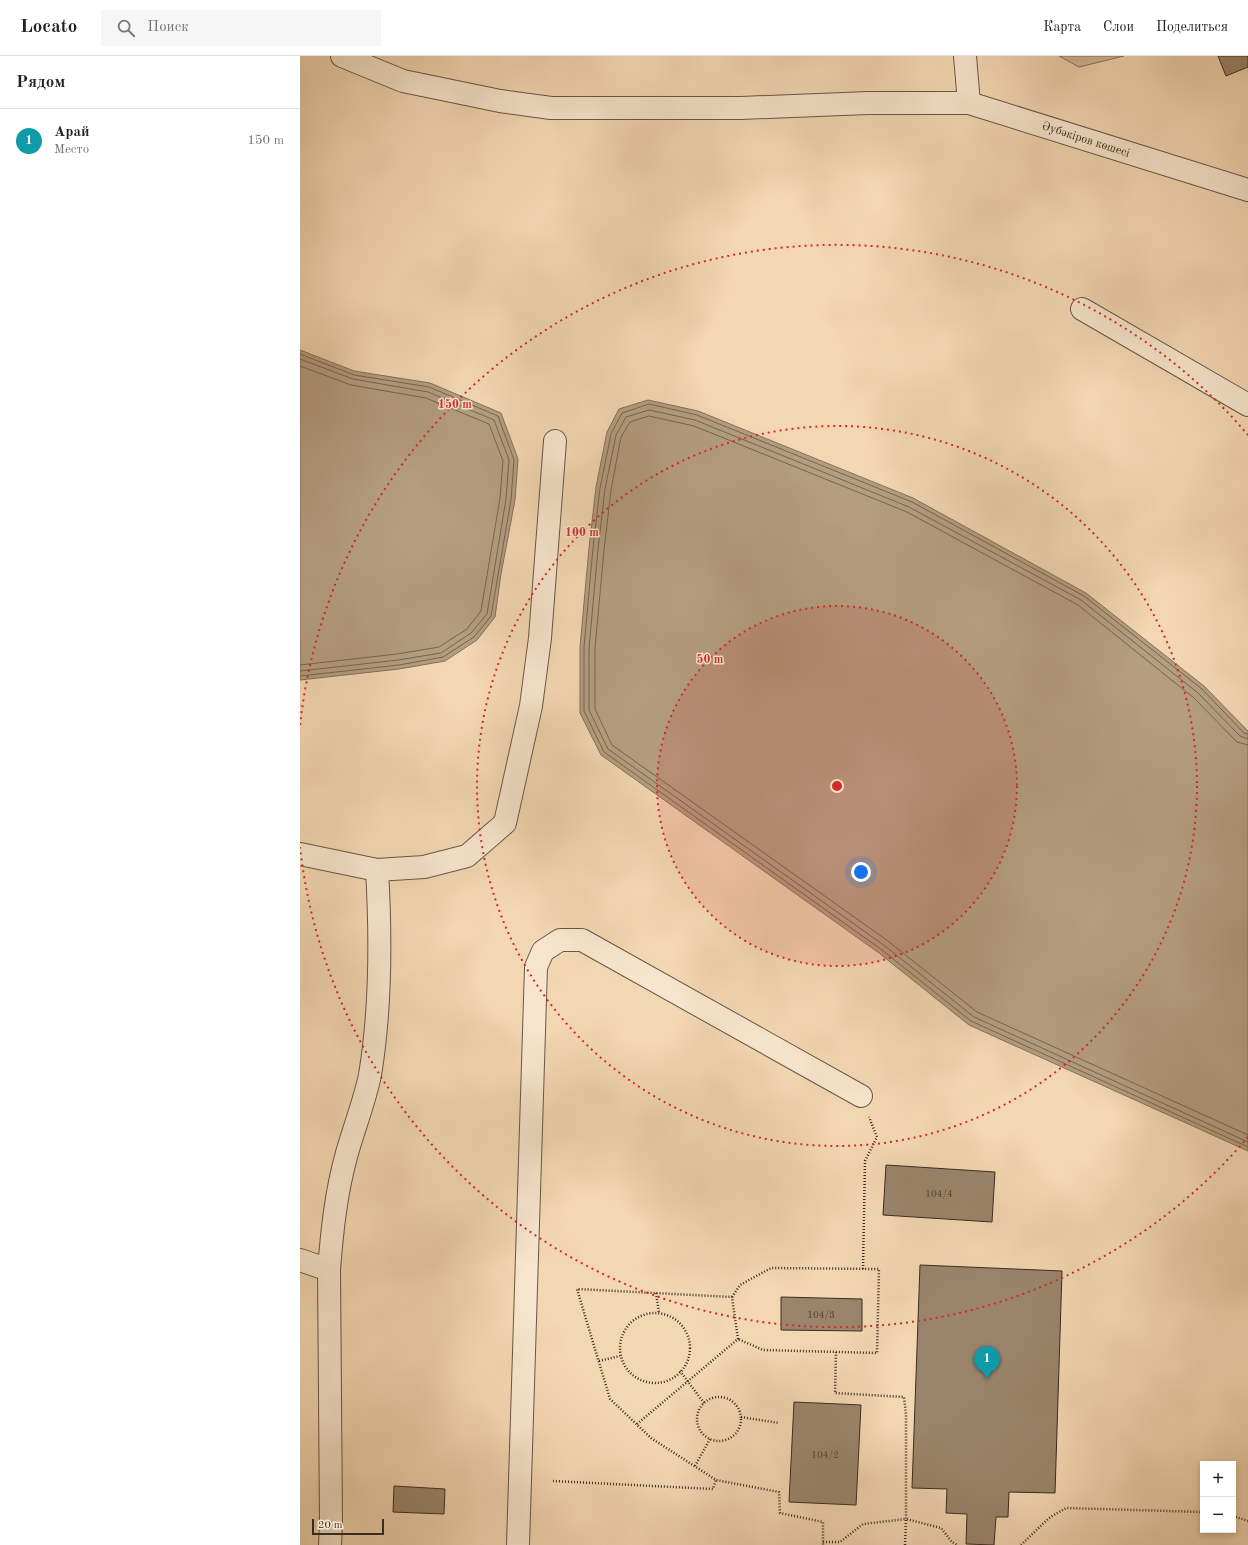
<!DOCTYPE html>
<html lang="ru">
<head>
<meta charset="utf-8">
<style>
  :root { --surface:#fff; --page:#f6f6f6; --text:#222; --muted:#767676; --line:#e0e0e0; --accent:#0f766e }
  body { margin:0; font-family:"Old Standard TT",serif; background:var(--page); color:var(--text) }
  .controls { position:absolute; right:12px; bottom:12px; display:grid; overflow:hidden; border-radius:0px; box-shadow:0 2px 6px #0003 }
  .controls button { width:36px; height:36px; display:grid; place-items:center; padding:0; border:0; border-bottom:1px solid var(--line); background:var(--surface); color:var(--text); font:20px sans-serif }
  .scale { position:absolute; left:12px; bottom:10px; width:72px; box-sizing:border-box; padding-left:4px; border:2px solid #3a2c20; border-top:0; font-size:11px; line-height:14px; white-space:nowrap; color:#3a2c20; -webkit-text-stroke:3px #f7e5cd; paint-order:stroke }
  .you { position:absolute; left:561px; top:816px; width:14px; height:14px; margin:-10px; border:3px solid #fff; border-radius:50%; background:#1a73e8; box-shadow:0 0 0 6px #1a73e833 }
  .badge { display:grid; place-items:center; width:26px; height:26px; border-radius:50%; background:var(--accent); color:#fff; font-size:13px; font-weight:700 }
  .pin { position:absolute; translate:-50% -33px; filter:drop-shadow(0 1px 2px #0008) }
  .pin::after { content:''; position:absolute; top:21px; width:14px; height:12px; background:inherit; clip-path:polygon(0 0,100% 0,50% 100%) }
  .list { margin:0; padding:0; list-style:none }
  h2 { display:flex; justify-content:space-between; align-items:center; height:52px; margin:0; padding:0 16px; font-size:17px }
  h2 small { font-size:13px; font-weight:400; color:var(--muted) }
  .list li { display:grid; grid-template-columns:26px 1fr auto; gap:12px; align-items:center; box-sizing:border-box; height:64px; padding:0 16px; border-top:1px solid var(--line) }
  .list b { display:block; font-size:15px; white-space:nowrap }
  .list p { margin:0; font-size:13px; white-space:nowrap; color:var(--muted) }
  .list em { font-size:13px; font-style:normal; color:var(--muted) }
  .icon { flex:none; width:22px; height:22px; fill:none; stroke:currentColor; stroke-width:2; stroke-linecap:round; stroke-linejoin:round }
  .map { position:relative; flex:none; width:948px; height:1489px; overflow:hidden }
  header { display:flex; align-items:center; gap:24px; box-sizing:border-box; height:56px; padding:0 20px; background:var(--surface); border-bottom:1px solid var(--line) }
  header strong { font-size:19px }
  nav { display:flex; gap:22px; margin-inline-start:auto; font-size:14px }
  .search { width:280px; height:36px; background:var(--page); display:flex; align-items:center; gap:10px; box-sizing:border-box; padding:0 14px; border-radius:0px; color:var(--muted); font-size:15px }
  main { display:flex }
  aside { flex:1; background:var(--surface) }
  .map>svg:first-child { display:block }
</style>
</head>
<body>
<header>
<strong>Locato</strong>
<div class="search"><svg class="icon" aria-label="search" viewBox="0 0 24 24"><circle cx="10" cy="10" r="6"/><path d="M15 15l6 6"/></svg>Поиск</div>
<nav><a>Карта</a><a>Слои</a><a>Поделиться</a></nav>
</header>
<main>
<aside>
<h2>Рядом<small></small></h2>
<ul class="list">
<li><span class="badge" style="background:#0f9aa8">1</span><div><b>Арай</b><p>Место</p></div><em>150 m</em></li>
</ul>
</aside>
<div class="map">
<svg width="948" height="1489" viewBox="0 0 948 1489">
  <rect width="100%" height="100%" fill="#f3d7b2"/>
  <filter id="stains"><feTurbulence type="fractalNoise" baseFrequency=".005" numOctaves="4"/><feColorMatrix values="0 0 0 0 .2 0 0 0 0 .09 0 0 0 0 .02 0 0 0 .5 -.17"/></filter>
  <radialGradient id="worn" r=".72"><stop offset=".6" stop-color="#630" stop-opacity="0"/><stop offset="1" stop-color="#630" stop-opacity=".3"/></radialGradient>
  <polygon fill="#d4ba99" stroke="#87735c" points="759,0 824,0 779,11"/>
  <g fill="#b49d80" stroke="#83705a">
    <polygon points="0,294 54,315 130,327 201,357 218,403 215,444 201,518 195,561 177,584 145,605 99,613 0,624"/>
    <polygon points="348,344 398,355 613,442 786,537 904,630 948,675 948,1095 669,969 579,897 301,699 280,657 280,591 289,492 296,431 307,376 319,353"/>
  </g>
  <g fill="none" stroke-linecap="round" stroke-linejoin="round">
    <g stroke="#776450" stroke-width="1">
      <polyline points="0,298 54,319 129,331 198,360 214,404 211,444 191,560 174,581 143,601 99,609 0,620"/>
      <polyline points="0,303 53,323 128,336 194,364 209,404 206,443 187,558 171,577 141,597 98,604 0,615"/>
      <polyline points="0,310 51,329 126,342 189,368 203,405 200,442 181,555 167,573 139,591 97,598 0,609"/>
      <polyline points="948,678 944,677 902,633 784,540 612,446 397,359 349,348 322,357 311,378 300,432 293,492 284,591 284,655 304,696 582,894 671,965 948,1091"/>
      <polyline points="948,683 940,680 898,637 781,544 609,451 395,364 349,354 326,361 316,379 305,433 298,493 289,592 289,654 308,693 585,890 674,961 948,1086"/>
      <polyline points="948,689 937,686 894,642 778,549 607,456 394,370 349,360 330,366 321,381 311,434 304,494 295,592 295,653 312,689 588,885 677,956 948,1079"/>
    </g>
  </g>
  <g fill="#9a856c" stroke="#3a2c20">
    <polygon points="918,0 948,0 948,11 926,20"/>
    <polygon points="586,1109 695,1116 692,1166 583,1159"/>
    <polygon points="620,1209 762,1215 755,1437 709,1436 708,1461 696,1461 694,1489 666,1488 667,1458 646,1457 647,1433 612,1432"/>
    <polygon points="481,1241 562,1243 562,1275 481,1274"/>
    <polygon points="494,1346 561,1349 556,1449 489,1446"/>
    <polygon points="94,1430 145,1433 144,1458 93,1456"/>
  </g>
  <g fill="none" stroke-linecap="round" stroke-linejoin="round">
    <defs>
      <g id="minor">
        <polyline points="42,0 103,25 200,45 251,52 441,52 568,47 669,47 948,134"/>
        <polyline points="665,0 669,47"/>
        <polyline points="782,253 948,349"/>
        <polyline points="0,798 77,814 124,811 167,800 205,767 231,650 240,582 255,385"/>
        <path d="M0,1204l29,10c3,-39 7,-78 18,-117 7,-25 18,-53 23,-78 11,-67 11,-137 7,-205"/>
        <polyline points="29,1214 31,1468 30,1489"/>
        <polyline points="218,1489 236,911 243,895 260,884 282,884 561,1040"/>
      </g>
    </defs>
    <use href="#minor" stroke="#685744" stroke-width="24"/>
    <g stroke="#3a2c20" stroke-width="2.5" stroke-dasharray="1 2" stroke-linecap="butt">
      <polyline points="563,1213 565,1105 577,1081 569,1061"/>
      <polyline points="356,1237 359,1257"/>
      <polyline points="432,1241 440,1229 471,1212 579,1213 577,1297 463,1294 438,1283"/>
      <circle cx="355" cy="1292" r="35"/>
      <polyline points="299,1305 320,1300"/>
      <polyline points="380,1315 404,1347"/>
      <circle cx="419" cy="1363" r="22"/>
      <polyline points="441,1361 479,1367"/>
      <polyline points="337,1368 438,1283 432,1241 277,1233 310,1343 351,1382 416,1424 479,1436 480,1457 523,1466 523,1489"/>
      <polyline points="395,1410 410,1383"/>
      <polyline points="253,1425 413,1433 416,1424"/>
      <polyline points="933,1460 948,1465"/>
      <polyline points="523,1486 540,1486 563,1468 606,1463 606,1358 604,1341 535,1337 536,1296"/>
      <polyline points="605,1489 606,1463 641,1472 652,1486 657,1489"/>
      <polyline points="721,1489 749,1462 766,1452 903,1456"/>
    </g>
    <use href="#minor" stroke="#f7e5cd" stroke-width="22"/>
  </g>
  <circle cx="537" cy="730" r="180" fill="#d62828" fill-opacity=".12"/>
  <g fill="none" stroke="#d62828" stroke-width="2" stroke-dasharray="2 4">
    <circle cx="537" cy="730" r="180"/>
    <circle cx="537" cy="730" r="360"/>
    <path d="M948 1081A540 540 0 0 1 0 791M0 669A540 540 0 0 1 948 379"/>
  </g>
  <g text-anchor="middle" stroke-width="3" stroke-linejoin="round" paint-order="stroke">
    <g font-size="10" fill="#524233">
      <text x="639" y="1141">104/4</text>
      <text x="521" y="1262">104/3</text>
      <text x="525" y="1402">104/2</text>
    </g>
    <g font-size="12" fill="#3a2c20" stroke="#f7e5cd">
      <text transform="translate(786 83) rotate(18)" y="4">Әубәкіров көшесі</text>
    </g>
  </g>
  <circle cx="537" cy="730" r="6" fill="#d62828" stroke="#f7e5cd" stroke-width="2"/>
  <g font-size="12" text-anchor="middle" font-weight="bold" fill="#d62828" stroke="#f7e5cd" stroke-width="3" stroke-linejoin="round" paint-order="stroke">
    <text x="155" y="352">150 m</text>
    <text x="282" y="480">100 m</text>
    <text x="410" y="607">50 m</text>
  </g>
  <rect width="100%" height="100%" filter="url(#stains)"/>
  <rect width="100%" height="100%" fill="url(#worn)"/>
</svg>
<div class="controls">
<button>+</button>
<button>−</button>
</div>
<div class="scale">20 m</div>
<div class="you"></div>
<div class="pin badge" style="left:687px;top:1323px;background:#0f9aa8">1</div>
</div>
</main>
</body>
</html>
